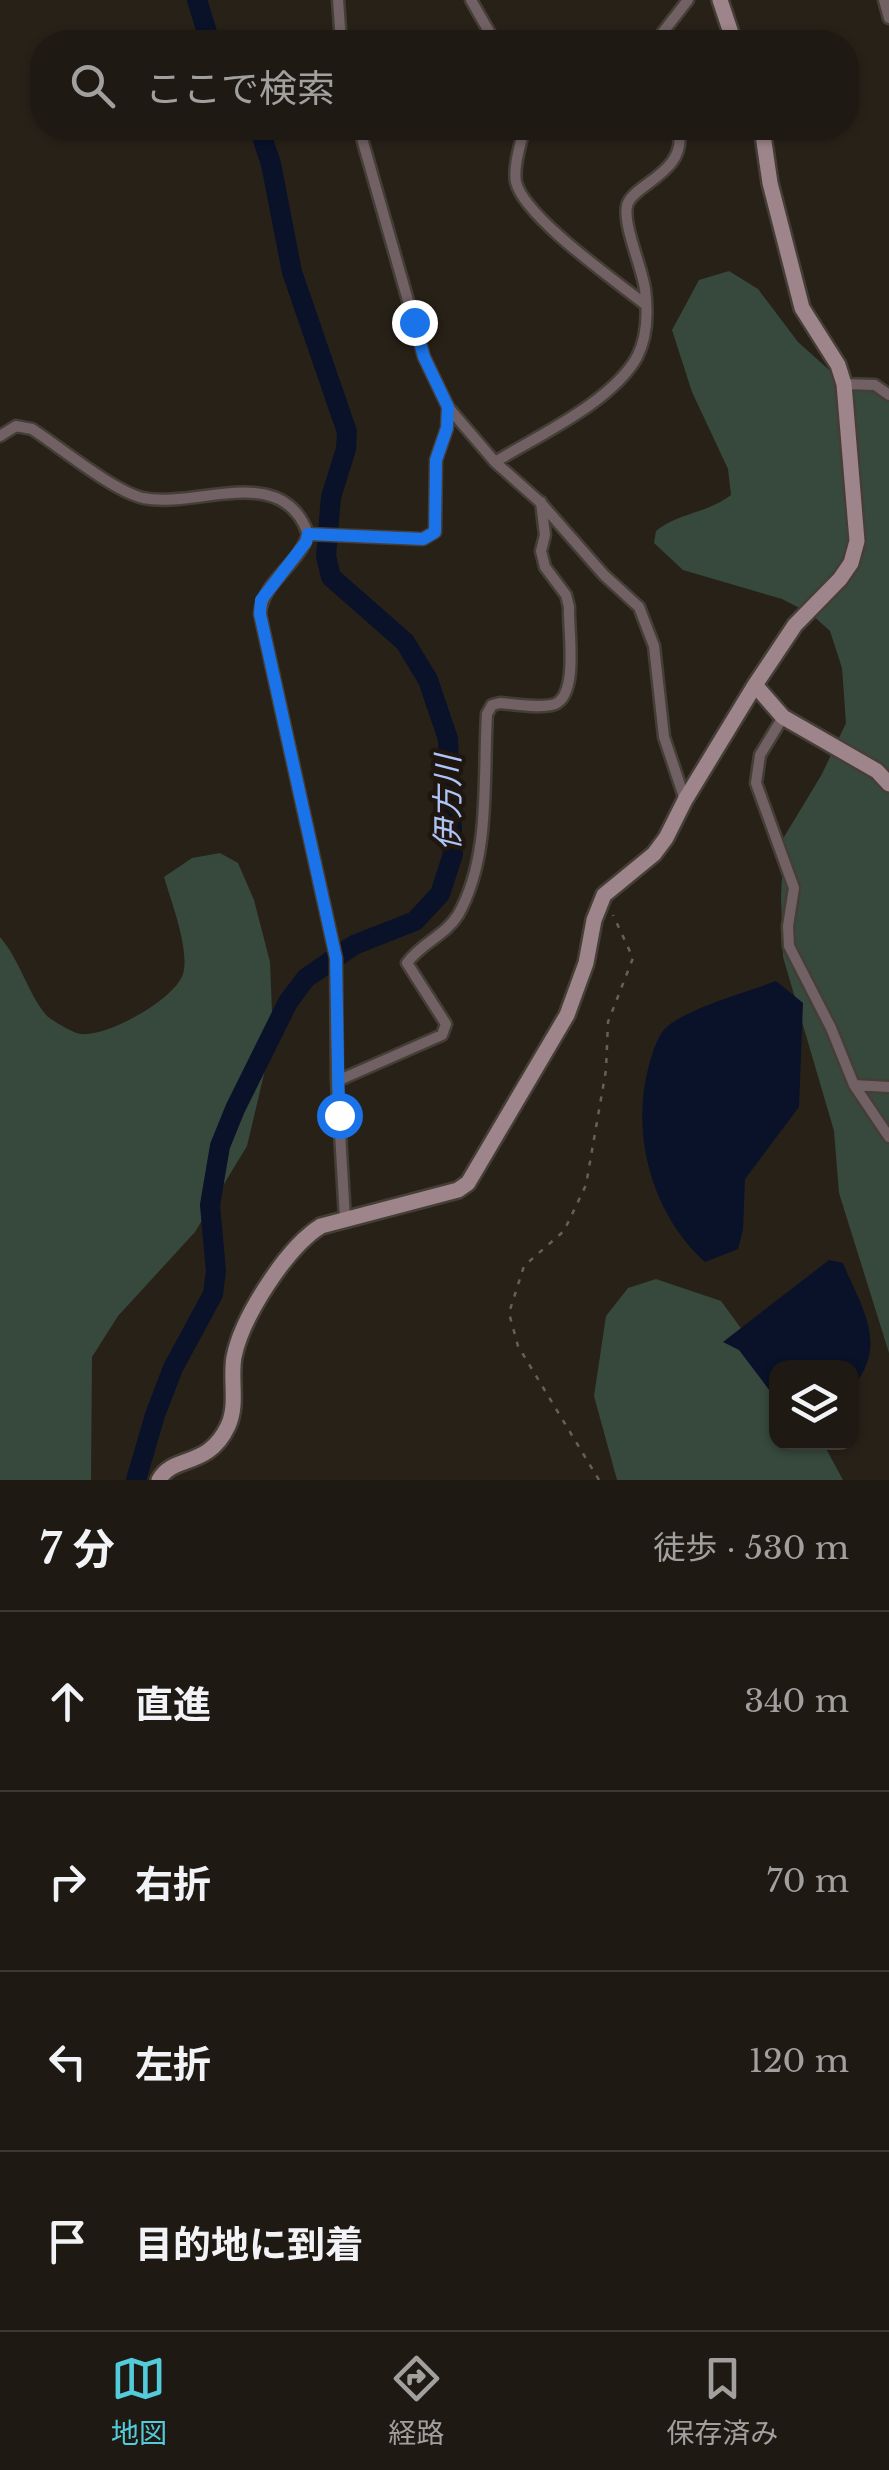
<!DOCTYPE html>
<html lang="ja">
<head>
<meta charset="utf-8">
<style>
  :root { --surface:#1e1912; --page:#26221b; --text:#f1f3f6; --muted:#a1a09f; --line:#3c3832; --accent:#53cbda }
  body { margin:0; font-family:"Libre Baskerville","Noto Sans JP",serif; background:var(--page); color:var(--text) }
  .controls { position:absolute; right:30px; bottom:30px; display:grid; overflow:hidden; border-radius:20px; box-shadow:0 2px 8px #0004 }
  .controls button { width:90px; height:90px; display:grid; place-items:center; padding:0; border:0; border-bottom:2px solid var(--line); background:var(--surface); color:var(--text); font:50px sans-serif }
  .stop { position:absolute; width:30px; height:30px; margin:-22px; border:8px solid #1a73e8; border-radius:50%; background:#fff }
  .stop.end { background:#1a73e8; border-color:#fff; box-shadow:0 2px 10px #0008 }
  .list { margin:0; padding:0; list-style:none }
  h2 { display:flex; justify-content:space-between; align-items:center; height:130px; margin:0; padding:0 40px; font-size:42px }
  h2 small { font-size:32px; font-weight:400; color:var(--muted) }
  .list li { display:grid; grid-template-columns:65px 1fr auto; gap:30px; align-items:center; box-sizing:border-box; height:180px; padding:0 40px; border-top:2px solid var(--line) }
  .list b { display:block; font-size:38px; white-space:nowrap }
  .list em { font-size:32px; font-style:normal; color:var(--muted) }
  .icon { flex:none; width:55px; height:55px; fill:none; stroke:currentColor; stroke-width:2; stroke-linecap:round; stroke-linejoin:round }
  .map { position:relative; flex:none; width:889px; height:1480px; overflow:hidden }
  .search { position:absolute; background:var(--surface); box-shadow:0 2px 8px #0004; left:30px; right:30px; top:30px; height:110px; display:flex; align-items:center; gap:25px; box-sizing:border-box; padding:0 35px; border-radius:40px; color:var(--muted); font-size:38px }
  .sheet { height:850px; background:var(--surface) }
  nav { display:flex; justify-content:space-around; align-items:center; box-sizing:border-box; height:140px; border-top:2px solid var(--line); background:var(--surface); font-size:28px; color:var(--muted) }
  nav a { display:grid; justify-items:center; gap:5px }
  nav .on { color:var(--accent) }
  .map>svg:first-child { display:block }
</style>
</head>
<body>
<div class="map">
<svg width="889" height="1480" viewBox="0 0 889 1480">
  <rect width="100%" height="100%" fill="#282118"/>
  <path fill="#37483c" d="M729 271 758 289 798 342 836 376 889 388V1353L839 1193 834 1131 783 957 781 896 784 837 822 774 846 723 842 668 830 631 811 614 782 599 683 570 654 543 656 531C677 513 706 514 731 495L728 469 692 392 672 330 699 280Z
    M220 853 238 863 254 900 270 962 273 1036 247 1146 195 1232 118 1316 92 1357 91 1480H0V937C20 960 29 996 47 1016 53 1021 73 1033 81 1034 108 1037 175 999 183 974 190 950 171 901 164 877L192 858Z
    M656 1279 721 1301 776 1376V1442L823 1443 843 1480H617L594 1396 606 1316 628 1288Z"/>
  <path fill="#091228" d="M776 981 803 1003 799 1107 745 1179 743 1230 738 1249 705 1262C652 1214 630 1134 649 1065 653 1052 658 1033 669 1025 696 1005 745 993 776 981Z
    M829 1260 843 1263C862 1309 889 1345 852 1388V1368H776V1399L739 1350 723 1342Z"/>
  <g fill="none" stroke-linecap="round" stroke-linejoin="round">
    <path stroke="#091228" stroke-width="20" d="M197 0 210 42
      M136 1480 155 1415 173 1368 213 1294 216 1271 210 1205 220 1146 235 1109 288 1002 306 978 354 945 415 921 440 894 453 854 448 739 428 680 405 642 331 577 326 556 331 497 346 449 347 432 292 272 271 164 259 128"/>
    <g stroke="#453e36" stroke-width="15">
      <path id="street" d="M338 0 341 42
        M471 0 495 42
        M884 0 889 18
        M660 42V36L688 0
        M359 128 424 357 448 407 495 462 540 502 604 575 639 607 654 646 664 737 685 800
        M524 128C521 144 513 166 516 182 524 217 616 281 646 305
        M844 384 875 385 889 395
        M0 436 16 426 32 429C60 447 113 491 143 498 197 509 283 461 308 534
        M495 462C539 435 612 402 637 357 648 336 648 312 645 289 642 267 623 226 627 206 631 184 690 173 678 128
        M308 534C300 564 262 582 260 614L336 958 337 1081 345 1219
        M308 534 423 539 435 532 436 460 447 428 448 407
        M783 717 760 755 756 783 794 888 788 926 789 946 831 1028 854 1085 889 1137
        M337 1081 442 1035 446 1024 407 963C421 943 445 936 458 915 491 857 483 779 487 714L492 705 500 703C515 704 541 709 555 704 579 694 568 630 569 607L566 595 545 567 541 551 545 535 541 502
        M854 1085 889 1087"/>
    </g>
    <g stroke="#453e36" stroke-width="20">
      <path id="secondary" d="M720 0 734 42
        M755 685 783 717 877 771 889 784
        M159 1480C173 1454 208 1469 228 1426 238 1405 230 1379 234 1357 242 1317 287 1247 321 1226L458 1190 468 1183 567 1015 586 963 594 920 604 895 654 854 666 838 685 800 755 685 795 625 840 579 851 563 857 541 844 384 838 365 802 308 770 183 762 128"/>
    </g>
    <path stroke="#666058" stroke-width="2.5" stroke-dasharray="5 8" stroke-linecap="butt" d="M599 1480 518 1346 509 1313 524 1266 564 1231 586 1185 606 1070 608 1022 633 958 613 915"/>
    <use href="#street" stroke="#716165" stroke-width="10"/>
    <use href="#secondary" stroke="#9e858b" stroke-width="15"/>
  </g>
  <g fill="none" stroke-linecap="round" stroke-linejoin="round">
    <path stroke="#1a73e8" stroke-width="12" d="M339 1115 336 958 260 614 261 600 306 542 308 534 423 539 435 532 436 460 447 428 448 407 424 357 414 322"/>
  </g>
  <g text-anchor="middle" stroke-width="9" stroke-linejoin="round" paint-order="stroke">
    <g font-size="32" font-style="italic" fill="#adc5f8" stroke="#1f170f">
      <text transform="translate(448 803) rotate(-90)" y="11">伊方川</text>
    </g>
  </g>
</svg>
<div class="controls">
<button><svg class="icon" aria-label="layers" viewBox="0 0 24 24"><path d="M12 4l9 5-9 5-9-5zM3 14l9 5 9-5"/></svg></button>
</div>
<div class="stop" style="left:339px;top:1115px"></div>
<div class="stop end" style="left:414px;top:322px"></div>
<div class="search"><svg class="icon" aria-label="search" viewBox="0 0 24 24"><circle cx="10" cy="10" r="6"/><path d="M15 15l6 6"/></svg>ここで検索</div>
</div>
<section class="sheet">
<h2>7 分<small>徒歩 · 530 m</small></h2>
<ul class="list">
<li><svg class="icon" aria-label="ahead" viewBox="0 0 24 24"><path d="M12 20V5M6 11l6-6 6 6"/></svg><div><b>直進</b></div><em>340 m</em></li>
<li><svg class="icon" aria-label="right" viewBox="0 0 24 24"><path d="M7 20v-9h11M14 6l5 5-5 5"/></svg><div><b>右折</b></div><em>70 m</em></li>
<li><svg class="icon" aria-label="left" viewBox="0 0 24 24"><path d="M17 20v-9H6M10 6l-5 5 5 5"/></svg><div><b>左折</b></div><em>120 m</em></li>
<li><svg class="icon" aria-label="arrive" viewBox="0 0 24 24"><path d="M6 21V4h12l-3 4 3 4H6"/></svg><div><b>目的地に到着</b></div></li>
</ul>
</section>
<nav>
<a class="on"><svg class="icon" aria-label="map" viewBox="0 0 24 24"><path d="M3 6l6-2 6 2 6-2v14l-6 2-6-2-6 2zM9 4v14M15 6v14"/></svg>地図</a>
<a><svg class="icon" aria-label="directions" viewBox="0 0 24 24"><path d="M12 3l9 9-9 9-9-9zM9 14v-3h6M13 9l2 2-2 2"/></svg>経路</a>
<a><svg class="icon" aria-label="saved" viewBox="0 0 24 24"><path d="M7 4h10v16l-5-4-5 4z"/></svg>保存済み</a>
</nav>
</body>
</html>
